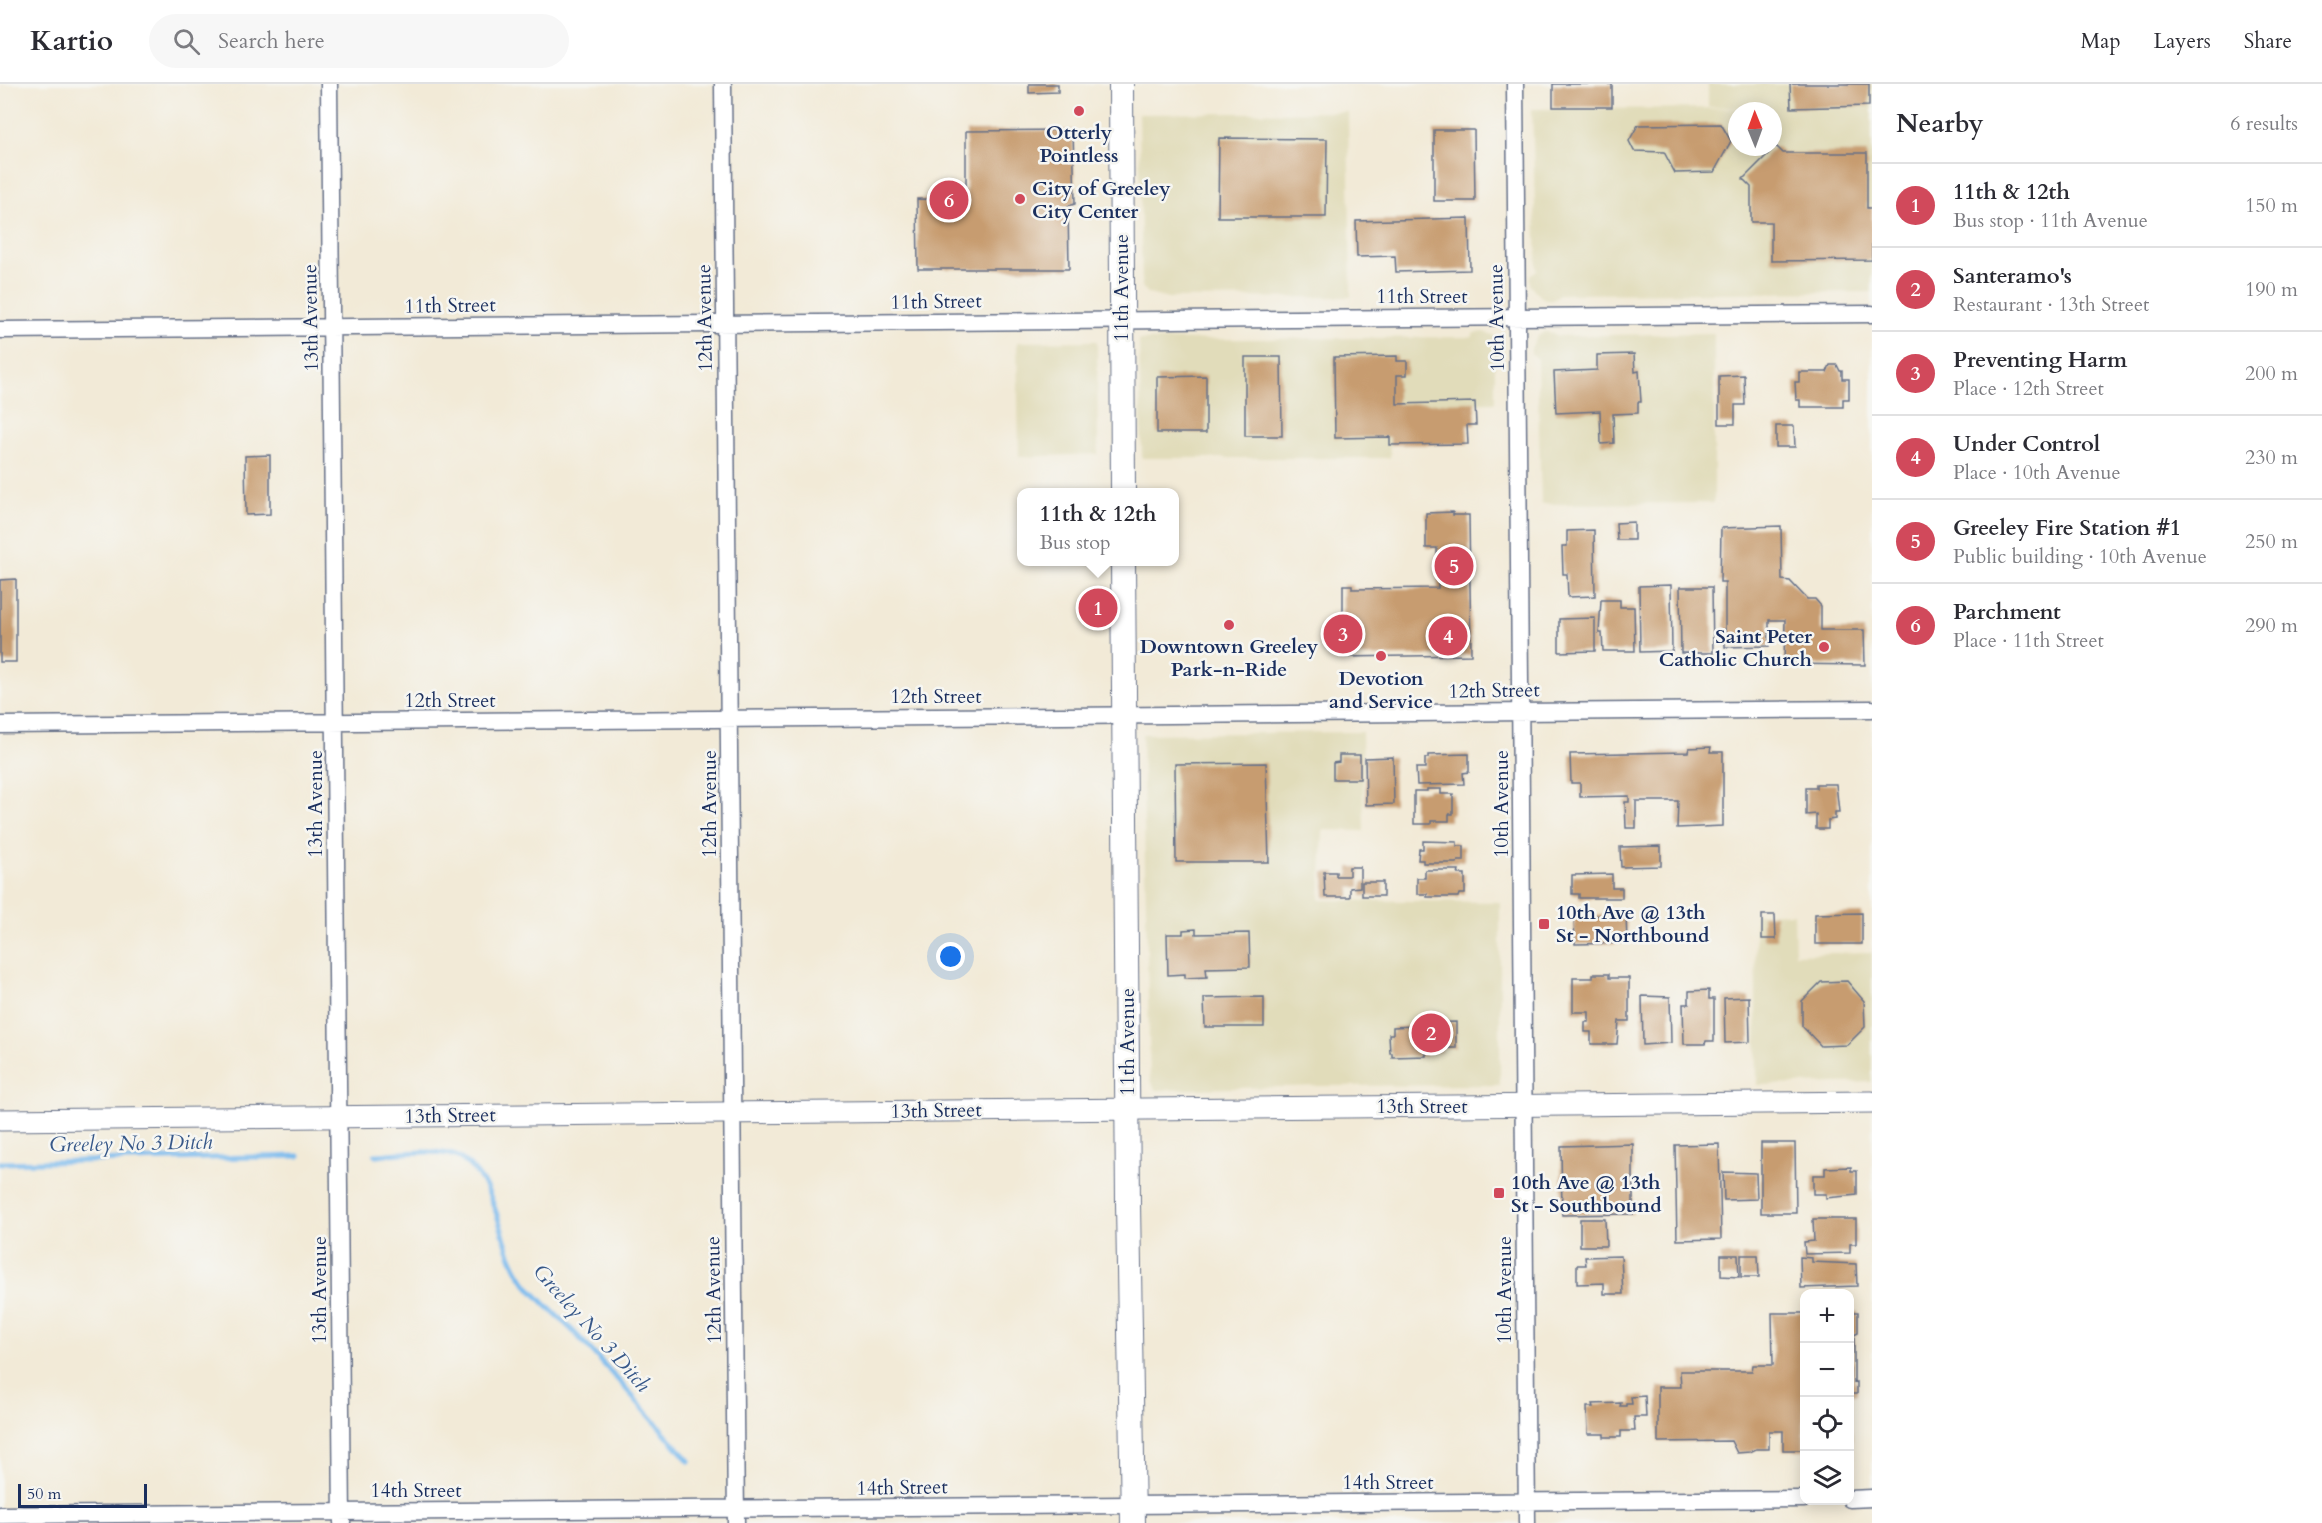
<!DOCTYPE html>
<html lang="en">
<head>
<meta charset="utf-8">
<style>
  :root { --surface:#fff; --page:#f7f7f7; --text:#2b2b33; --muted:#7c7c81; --line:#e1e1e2; --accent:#d1495b }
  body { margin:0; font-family:Cardo,serif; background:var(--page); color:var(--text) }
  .controls { position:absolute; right:18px; bottom:18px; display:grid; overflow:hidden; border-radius:12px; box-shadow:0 3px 15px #0003 }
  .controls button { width:54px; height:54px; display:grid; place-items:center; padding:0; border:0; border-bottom:2px solid var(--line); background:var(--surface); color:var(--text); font:30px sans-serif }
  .compass { position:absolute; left:1728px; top:18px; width:54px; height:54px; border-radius:50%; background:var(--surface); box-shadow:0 3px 15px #0003; rotate:359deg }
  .scale { position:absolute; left:18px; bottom:15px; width:129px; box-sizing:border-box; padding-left:6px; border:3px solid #1b2f5e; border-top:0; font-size:16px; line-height:21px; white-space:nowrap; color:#1b2f5e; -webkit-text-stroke:4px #f6f6f2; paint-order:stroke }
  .you { position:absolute; left:951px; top:873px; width:21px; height:21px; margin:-15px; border:4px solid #fff; border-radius:50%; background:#1a73e8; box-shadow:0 0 0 9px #1a73e833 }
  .badge { display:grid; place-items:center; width:39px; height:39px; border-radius:50%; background:var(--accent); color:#fff; font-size:20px; font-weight:700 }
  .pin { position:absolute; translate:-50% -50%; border:3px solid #fff; box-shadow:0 2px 6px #0006 }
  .popup { position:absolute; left:1017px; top:404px; width:162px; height:78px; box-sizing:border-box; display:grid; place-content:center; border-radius:12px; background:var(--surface); filter:drop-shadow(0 2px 4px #0005); font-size:20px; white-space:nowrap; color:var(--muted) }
  .popup b { font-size:22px; color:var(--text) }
  .popup::after { content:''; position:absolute; left:50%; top:100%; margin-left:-12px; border:12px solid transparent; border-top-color:var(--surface) }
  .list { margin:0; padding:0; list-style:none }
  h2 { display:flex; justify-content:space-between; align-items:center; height:78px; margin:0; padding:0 24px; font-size:26px }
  h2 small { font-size:20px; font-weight:400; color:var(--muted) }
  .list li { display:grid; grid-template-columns:39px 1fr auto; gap:18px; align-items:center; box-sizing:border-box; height:84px; padding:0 24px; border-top:2px solid var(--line) }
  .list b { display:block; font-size:22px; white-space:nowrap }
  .list p { margin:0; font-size:20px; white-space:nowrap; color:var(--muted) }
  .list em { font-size:20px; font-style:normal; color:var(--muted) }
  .icon { flex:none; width:33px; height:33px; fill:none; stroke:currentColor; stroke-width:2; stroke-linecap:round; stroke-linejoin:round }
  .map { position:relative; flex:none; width:1872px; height:1439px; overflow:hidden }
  header { display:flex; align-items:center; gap:36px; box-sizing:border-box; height:84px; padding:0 30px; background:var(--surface); border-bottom:2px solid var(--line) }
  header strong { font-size:28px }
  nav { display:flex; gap:33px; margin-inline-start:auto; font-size:21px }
  .search { width:420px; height:54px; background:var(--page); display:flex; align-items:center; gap:15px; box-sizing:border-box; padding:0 21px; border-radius:33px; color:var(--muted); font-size:22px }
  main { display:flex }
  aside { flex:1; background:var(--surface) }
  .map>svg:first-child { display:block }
</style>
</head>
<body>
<header>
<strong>Kartio</strong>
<div class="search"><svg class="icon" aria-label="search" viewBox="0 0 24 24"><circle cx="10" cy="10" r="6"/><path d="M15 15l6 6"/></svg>Search here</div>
<nav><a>Map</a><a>Layers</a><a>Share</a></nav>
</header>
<main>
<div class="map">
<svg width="1872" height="1439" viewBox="0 0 1872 1439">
  <rect width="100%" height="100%" fill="#f6f6f2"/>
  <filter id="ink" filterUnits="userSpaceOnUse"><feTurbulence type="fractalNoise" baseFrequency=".0167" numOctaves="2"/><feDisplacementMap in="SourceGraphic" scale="12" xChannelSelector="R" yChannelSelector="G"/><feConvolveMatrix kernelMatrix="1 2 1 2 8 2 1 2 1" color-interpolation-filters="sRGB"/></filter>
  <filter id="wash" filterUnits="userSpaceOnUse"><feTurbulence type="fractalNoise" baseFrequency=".008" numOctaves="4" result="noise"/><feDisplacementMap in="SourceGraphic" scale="24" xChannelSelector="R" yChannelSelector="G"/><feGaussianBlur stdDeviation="1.35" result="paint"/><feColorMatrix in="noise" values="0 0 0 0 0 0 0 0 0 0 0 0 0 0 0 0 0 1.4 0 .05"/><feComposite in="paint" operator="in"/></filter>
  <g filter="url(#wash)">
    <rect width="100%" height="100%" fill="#f2ead7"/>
    <path fill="#e1dcba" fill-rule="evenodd" d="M1708 0H1872V208L1559 210 1554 215H1545L1540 212 1530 201V192L1537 187 1532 25 1776 24 1708 23ZM1737 27H1773V63H1737Z
      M1348 28 1351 213 1164 214 1149 210 1142 203 1139 30Z
      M1484 248 1493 251 1498 258 1499 264V276L1495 280V318L1397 320V331L1389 332 1390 374H1142L1139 256 1472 253 1474 249Z
      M1544 248 1553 249 1558 252 1714 249V419L1541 420 1537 274 1531 270V264L1538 252Z
      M1097 257 1098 370 1019 373 1017 258Z
      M1362 648 1364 747 1323 746 1320 816 1500 818V1001L1321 1002 1156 1006 1150 997 1142 650Z
      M1794 829 1795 870 1872 868V998L1757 1001 1755 830Z"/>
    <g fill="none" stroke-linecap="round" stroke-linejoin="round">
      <path stroke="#78b9ed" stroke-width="5" d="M375 1071C396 1070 444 1063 461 1075 500 1100 497 1157 522 1194 535 1213 557 1231 573 1247 613 1289 651 1333 689 1377
        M0 1079 299 1072"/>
    </g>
    <g id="blocks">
      <path fill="#c79c6f" d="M1029 0H1058V8L1029 9Z
        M1553 0H1612V23H1553Z
        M1790 0H1869V22L1791 24Z
        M1721 40 1731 57 1714 88 1675 89 1664 68 1634 67 1629 57 1638 41Z
        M1073 46 1075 120 1068 122 1069 185H918L917 115 966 116V47Z
        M1434 46H1474L1475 117H1434Z
        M1219 54 1327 55 1326 133H1218Z
        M1776 62 1783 69H1867V124H1872V176L1771 177V138H1751V103L1743 95Z
        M1469 134 1470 186 1396 188 1395 172 1357 173 1356 137Z
        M1634 270 1635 288 1639 287 1641 318H1638V329L1613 330 1614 359 1601 360 1600 327 1556 329 1554 288 1597 286V271Z
        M1397 272V277H1407V291H1397V320L1475 318 1476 341H1467L1468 360 1390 361V353L1335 354 1334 273Z
        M1245 273H1281L1282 352H1245Z
        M1830 281H1837L1840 287H1842V295H1849V315H1843V323H1800V316H1796L1795 298H1799V288H1827Z
        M1744 291 1745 321H1735V340H1719V292Z
        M1206 292V349H1157V293Z
        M1776 342H1794L1795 363H1776Z
        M270 371V430L246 431 245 372Z
        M1453 428V431H1469L1471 571 1343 573V501H1352V505L1438 504 1437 464H1426V429Z
        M1634 438V456H1617L1616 439Z
        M1781 442 1782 496 1790 497 1807 515H1815L1821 522V546H1864L1865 581 1784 580 1785 536H1769V562L1725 563V498H1720L1721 444Z
        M1594 446 1595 512 1568 513 1567 490H1563L1562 462H1567V447Z
        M16 495V578H0V496Z
        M1671 501 1672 567 1640 568 1639 502Z
        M1680 503H1712L1713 569H1681Z
        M1601 516H1620V523H1634L1635 567H1603L1602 549H1599Z
        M1595 534V567L1559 568V535Z
        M1711 663 1710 668H1723V742L1677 744 1678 717H1636V744H1626L1625 718H1629V712L1580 713V699H1571L1570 670 1688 668 1689 664Z
        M1469 670V688L1463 689 1464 700 1417 701 1416 684H1425V674H1428V671Z
        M1339 671H1360V695H1333V679L1339 678Z
        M1393 673 1394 720 1366 721 1365 674Z
        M1266 679 1269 778H1176L1175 680Z
        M1816 700H1836L1839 728H1835V735L1828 736V745H1816V730L1806 731V704H1816Z
        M1427 705H1441V710H1453V730H1449V737H1431V740H1414V707H1427Z
        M1423 757 1457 758V762H1464V777H1458L1457 779H1423V776H1418L1419 765H1423Z
        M1661 762V782L1621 783 1620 763Z
        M1349 783H1360V803L1350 804V813H1325L1324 788H1336V792H1349Z
        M1425 786H1459L1458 790H1465V810H1459L1458 813H1427V810H1417V794H1425Z
        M1612 790V804H1622V814H1579V810H1572V791Z
        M1362 798H1383V812H1362Z
        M1862 829V860H1815V830Z
        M1626 831 1627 859 1575 860 1574 832Z
        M1762 831H1775L1776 855H1762Z
        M1196 845V850L1249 849 1250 883 1206 884 1207 893 1185 894V890L1168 891 1167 850H1183V846Z
        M1593 890H1609V894H1629V937H1619L1617 960H1591V948H1585V938H1589V928H1573V894H1593Z
        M1847 897 1864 917 1865 943 1847 961 1821 962 1802 942V917L1821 898Z
        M1709 906V915H1714V957H1706L1705 960H1684L1683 920H1689V907Z
        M1642 912 1670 913 1671 959 1643 961Z
        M1264 913V943H1205L1204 914Z
        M1749 913 1750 958 1725 959 1724 914Z
        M1414 936H1426L1427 939 1456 938V964H1441V968H1426V972L1392 973V969H1390L1389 950H1393V943L1414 942Z
        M1761 1059H1795L1796 1129H1761Z
        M1633 1060V1130L1562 1131 1561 1062Z
        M1719 1060 1721 1155 1677 1156 1675 1061Z
        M1851 1083V1087H1857V1111L1826 1114V1110H1813V1091H1825V1084Z
        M1723 1088 1756 1089 1757 1115 1724 1116Z
        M1580 1135H1605L1606 1162H1580Z
        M1813 1135H1856V1160H1850V1169L1805 1170 1804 1158 1814 1157Z
        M1721 1171H1738L1739 1193 1721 1192Z
        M1741 1171H1758L1759 1193H1741Z
        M1621 1172 1623 1210H1604V1199L1577 1200V1181H1586L1585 1173Z
        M1800 1173 1812 1174V1178L1856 1180 1857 1202 1801 1204Z
        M1850 1228H1858V1249L1854 1251V1299L1857 1298V1310H1850Z
        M1772 1229H1804V1366H1783V1347H1769V1365H1756L1750 1368 1737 1369 1731 1357 1658 1358V1303H1681L1680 1287H1752L1753 1281H1773Z
        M1645 1312 1646 1333H1634L1635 1347H1621V1353H1604V1350H1588L1587 1323H1593L1592 1320 1621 1319 1620 1322H1626V1320H1632L1631 1313Z
        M1850 1316H1852V1356H1850Z"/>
    </g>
  </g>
  <g filter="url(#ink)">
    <use href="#blocks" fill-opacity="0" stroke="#667088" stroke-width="1.5"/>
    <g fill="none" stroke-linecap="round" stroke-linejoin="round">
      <g stroke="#667088" stroke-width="19">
        <path id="minor" d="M329 0 342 1439
          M723 0 736 1439
          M1515 0 1527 1439
          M0 246 1872 230
          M0 641 1872 625
          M1850 1415 1872 1414
          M0 1431 1804 1415"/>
      </g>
      <g stroke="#667088" stroke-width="23">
        <path id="tertiary" d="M0 1036 1872 1018"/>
      </g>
      <g stroke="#667088" stroke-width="26">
        <path id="secondary" d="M1121 0 1123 408
          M1123 478 1128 1119 1133 1439"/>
      </g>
      <use href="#minor" stroke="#fff" stroke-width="16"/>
      <use href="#tertiary" stroke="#fff" stroke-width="21"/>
      <use href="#secondary" stroke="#fff" stroke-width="24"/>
    </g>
  </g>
  <g fill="#d1495b" stroke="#f6f6f2" stroke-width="2">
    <circle cx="1079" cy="27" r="6"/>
    <circle cx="1020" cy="115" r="6"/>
    <circle cx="1229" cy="541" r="6"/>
    <circle cx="1824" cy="563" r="6"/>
    <circle cx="1381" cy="572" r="6"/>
    <rect x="1538" y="834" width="12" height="12" rx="3"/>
    <rect x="1493" y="1103" width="12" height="12" rx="3"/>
  </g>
  <g text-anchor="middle" stroke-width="5" stroke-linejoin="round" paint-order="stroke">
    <g font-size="20" font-weight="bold" fill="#1b2f5e" stroke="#f6f6f2">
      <text x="1079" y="55">Otterly<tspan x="1079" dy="23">Pointless</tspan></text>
      <text x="1032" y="111" text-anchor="start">City of Greeley<tspan x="1032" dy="23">City Center</tspan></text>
      <text x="1812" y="559" text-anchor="end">Saint Peter<tspan x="1812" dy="23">Catholic Church</tspan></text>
      <text x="1229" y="569">Downtown Greeley<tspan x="1229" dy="23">Park-n-Ride</tspan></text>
      <text x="1381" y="601">Devotion<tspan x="1381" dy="23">and Service</tspan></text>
      <text x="1556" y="835" text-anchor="start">10th Ave @ 13th<tspan x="1556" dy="23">St - Northbound</tspan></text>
      <text x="1511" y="1105" text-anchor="start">10th Ave @ 13th<tspan x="1511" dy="23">St - Southbound</tspan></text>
    </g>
    <g font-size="20" fill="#1b2f5e" stroke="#f6f6f2">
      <text transform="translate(1121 204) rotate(-90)" y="7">11th Avenue</text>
      <text x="1422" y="219">11th Street</text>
      <text transform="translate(936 217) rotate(-1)" y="7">11th Street</text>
      <text transform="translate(450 221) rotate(-1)" y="7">11th Street</text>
      <text transform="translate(310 234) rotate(-91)" y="7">13th Avenue</text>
      <text transform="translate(704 234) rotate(-91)" y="7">12th Avenue</text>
      <text transform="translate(1496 234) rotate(-91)" y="7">10th Avenue</text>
      <text transform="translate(1494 606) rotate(-1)" y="7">12th Street</text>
      <text x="936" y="619">12th Street</text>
      <text x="450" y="623">12th Street</text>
      <text transform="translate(315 720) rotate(-90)" y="7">13th Avenue</text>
      <text transform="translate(709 720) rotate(-90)" y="7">12th Avenue</text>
      <text transform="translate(1501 720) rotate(-90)" y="7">10th Avenue</text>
      <text transform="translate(1127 958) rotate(-90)" y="7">11th Avenue</text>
      <text x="1422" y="1029">13th Street</text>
      <text transform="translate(936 1026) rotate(-1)" y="7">13th Street</text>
      <text transform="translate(450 1031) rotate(-1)" y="7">13th Street</text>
      <text transform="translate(319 1206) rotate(-90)" y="7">13th Avenue</text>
      <text transform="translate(713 1206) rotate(-91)" y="7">12th Avenue</text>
      <text transform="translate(1504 1206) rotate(-90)" y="7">10th Avenue</text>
      <text x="1388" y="1405">14th Street</text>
      <text transform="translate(902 1403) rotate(-1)" y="7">14th Street</text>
      <text x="416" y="1413">14th Street</text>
    </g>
    <g font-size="21" font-style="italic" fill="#375889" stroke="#f6f6f2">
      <text transform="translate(131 1059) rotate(-1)" y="7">Greeley No 3 Ditch</text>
      <text transform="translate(592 1244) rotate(48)" y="7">Greeley No 3 Ditch</text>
    </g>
  </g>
</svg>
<div class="controls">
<button>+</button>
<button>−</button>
<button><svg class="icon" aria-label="locate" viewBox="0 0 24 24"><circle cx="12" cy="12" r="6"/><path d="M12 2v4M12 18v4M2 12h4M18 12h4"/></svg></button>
<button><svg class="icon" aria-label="layers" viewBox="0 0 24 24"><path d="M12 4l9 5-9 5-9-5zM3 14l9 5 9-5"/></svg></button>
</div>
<svg class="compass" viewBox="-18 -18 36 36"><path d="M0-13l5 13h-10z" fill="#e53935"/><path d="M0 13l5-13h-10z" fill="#7c7c81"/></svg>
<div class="scale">50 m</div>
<div class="you"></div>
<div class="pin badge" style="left:1098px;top:524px">1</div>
<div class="popup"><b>11th &amp; 12th</b>Bus stop</div>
<div class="pin badge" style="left:1431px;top:949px">2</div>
<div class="pin badge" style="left:1343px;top:550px">3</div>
<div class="pin badge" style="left:1448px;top:552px">4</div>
<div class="pin badge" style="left:1454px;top:482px">5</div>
<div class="pin badge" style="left:949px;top:116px">6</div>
</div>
<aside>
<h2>Nearby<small>6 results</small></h2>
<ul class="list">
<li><span class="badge">1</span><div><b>11th &amp; 12th</b><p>Bus stop · 11th Avenue</p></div><em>150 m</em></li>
<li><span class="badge">2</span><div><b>Santeramo's</b><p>Restaurant · 13th Street</p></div><em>190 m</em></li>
<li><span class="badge">3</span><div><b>Preventing Harm</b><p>Place · 12th Street</p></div><em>200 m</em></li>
<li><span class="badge">4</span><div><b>Under Control</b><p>Place · 10th Avenue</p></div><em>230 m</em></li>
<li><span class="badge">5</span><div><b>Greeley Fire Station #1</b><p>Public building · 10th Avenue</p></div><em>250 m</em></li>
<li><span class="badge">6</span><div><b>Parchment</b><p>Place · 11th Street</p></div><em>290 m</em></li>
</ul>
</aside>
</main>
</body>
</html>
